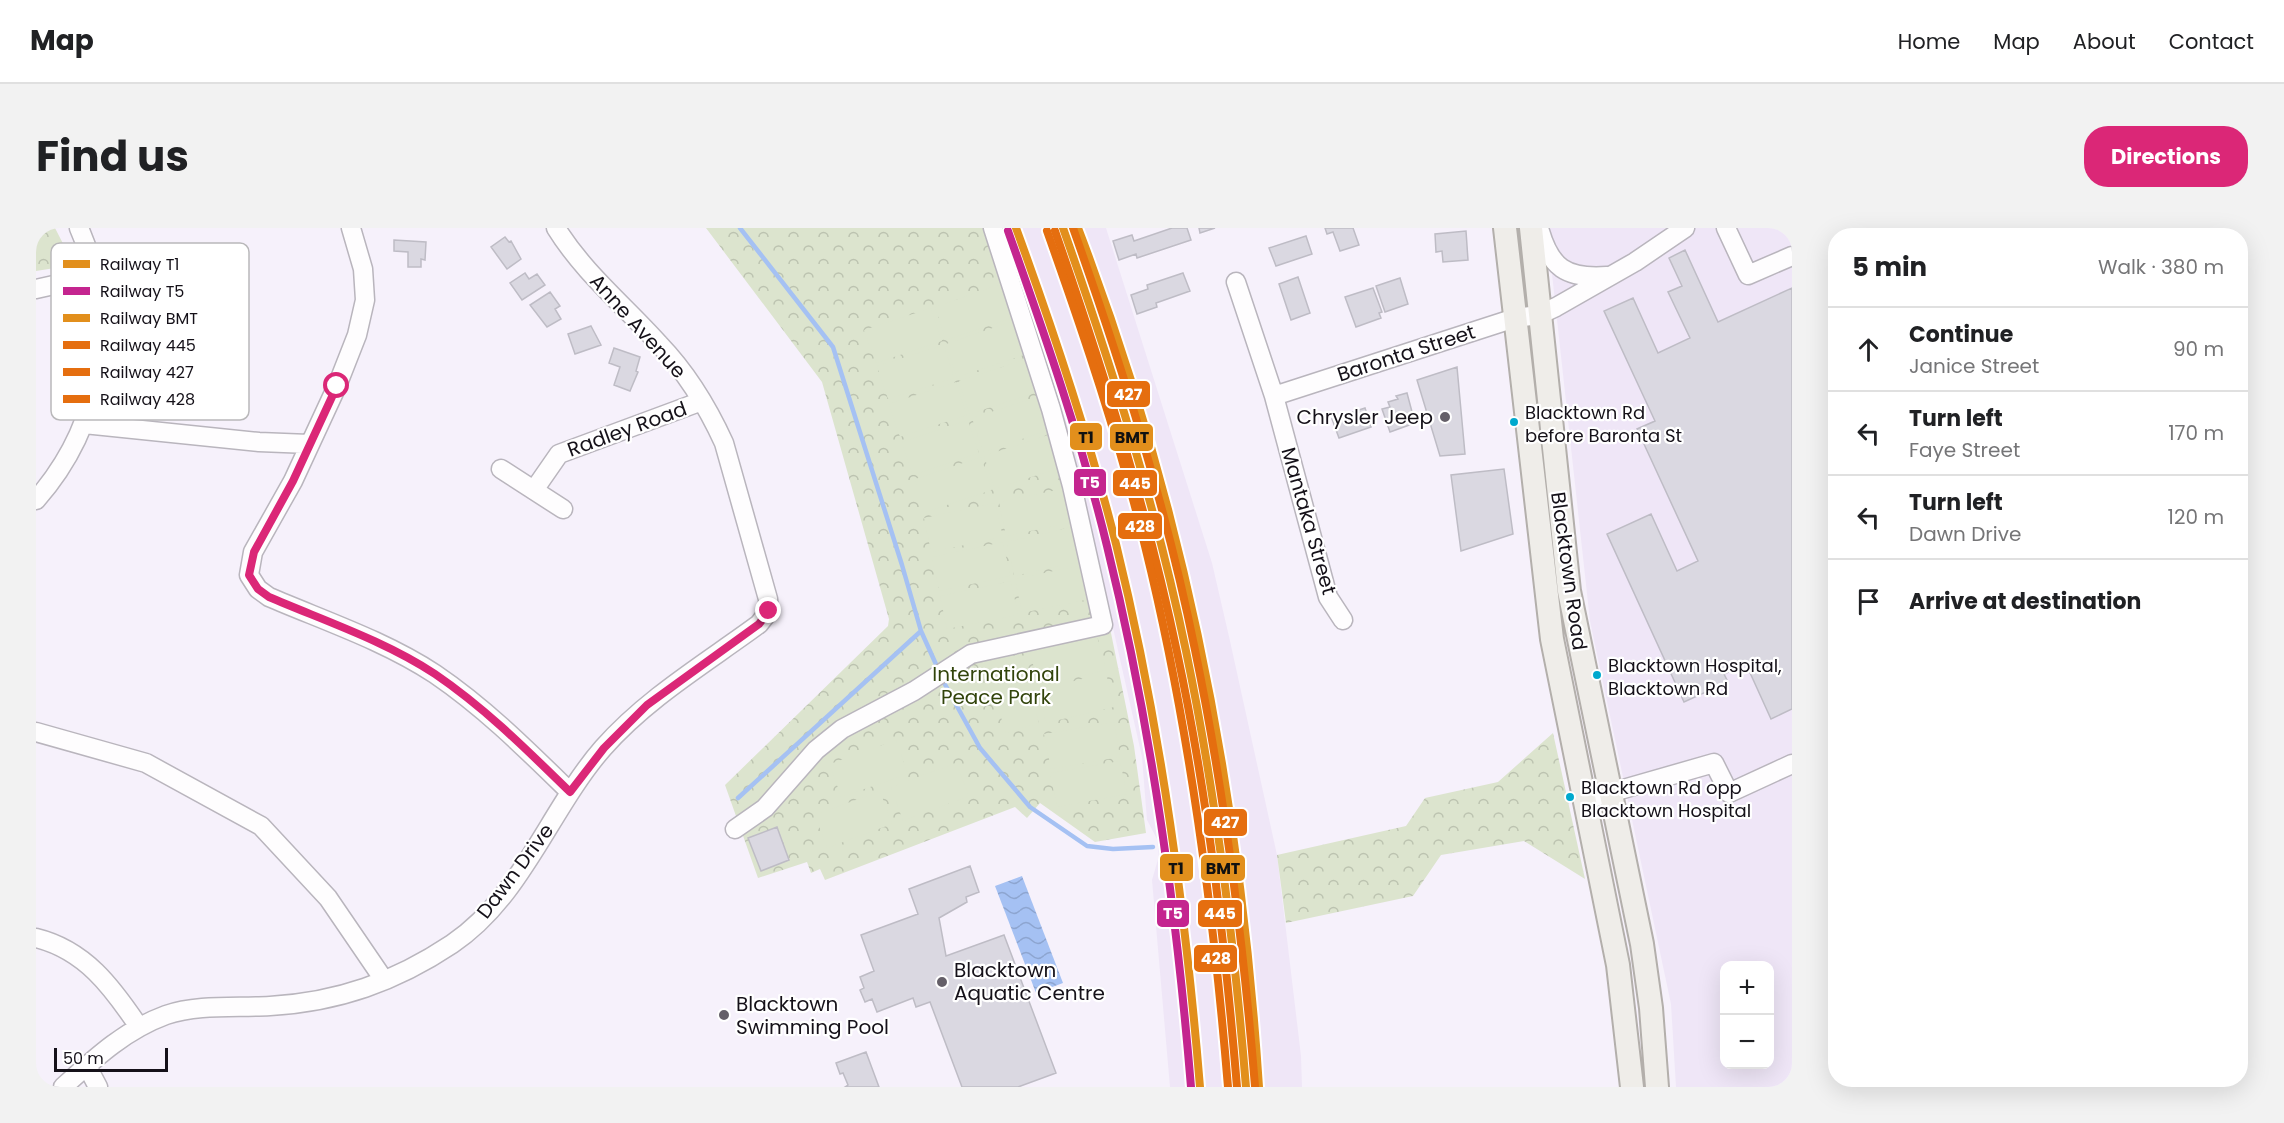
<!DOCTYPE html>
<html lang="en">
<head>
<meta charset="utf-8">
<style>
  :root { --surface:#fff; --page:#f2f2f2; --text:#202124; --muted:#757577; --line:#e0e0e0; --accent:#db2777 }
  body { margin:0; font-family:Poppins,sans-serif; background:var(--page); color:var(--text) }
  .controls { position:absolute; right:18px; bottom:18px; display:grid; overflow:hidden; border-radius:12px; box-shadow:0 6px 24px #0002 }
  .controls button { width:54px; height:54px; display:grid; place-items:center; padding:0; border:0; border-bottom:2px solid var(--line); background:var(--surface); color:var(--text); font:30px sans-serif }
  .scale { position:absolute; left:18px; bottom:15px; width:114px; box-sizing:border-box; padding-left:6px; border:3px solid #151119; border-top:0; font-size:16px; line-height:21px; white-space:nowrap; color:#151119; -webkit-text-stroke:4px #fff; paint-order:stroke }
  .stop { position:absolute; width:18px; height:18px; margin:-14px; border:4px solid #db2777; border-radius:50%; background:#fff }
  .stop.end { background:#db2777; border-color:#fff; box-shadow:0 2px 6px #0008 }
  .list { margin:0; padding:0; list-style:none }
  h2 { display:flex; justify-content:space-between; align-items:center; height:78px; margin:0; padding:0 24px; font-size:26px }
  h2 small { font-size:20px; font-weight:400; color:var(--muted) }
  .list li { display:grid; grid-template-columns:39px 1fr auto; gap:18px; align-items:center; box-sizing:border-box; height:84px; padding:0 24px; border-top:2px solid var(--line) }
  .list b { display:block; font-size:22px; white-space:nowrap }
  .list p { margin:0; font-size:20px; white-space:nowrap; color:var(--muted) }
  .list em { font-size:20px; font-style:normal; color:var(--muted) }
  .icon { flex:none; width:33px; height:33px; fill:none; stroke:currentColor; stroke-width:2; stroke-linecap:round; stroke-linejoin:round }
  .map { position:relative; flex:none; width:1756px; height:859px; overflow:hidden; border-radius:24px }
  header { display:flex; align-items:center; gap:36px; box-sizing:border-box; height:84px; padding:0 30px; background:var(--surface); border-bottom:2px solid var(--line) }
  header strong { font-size:28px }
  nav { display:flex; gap:33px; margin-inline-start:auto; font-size:21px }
  .intro { display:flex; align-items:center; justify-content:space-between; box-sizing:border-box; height:144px; padding:0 36px }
  h1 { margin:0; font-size:42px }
  .button { padding:15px 27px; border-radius:24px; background:var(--accent); color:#fff; font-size:21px; font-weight:700 }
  main { display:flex; gap:36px; padding:0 36px }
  aside { flex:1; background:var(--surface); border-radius:24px; box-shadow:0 6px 24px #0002 }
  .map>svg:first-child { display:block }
</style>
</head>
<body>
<header>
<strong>Map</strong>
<nav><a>Home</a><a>Map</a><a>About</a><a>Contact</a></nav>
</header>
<div class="intro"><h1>Find us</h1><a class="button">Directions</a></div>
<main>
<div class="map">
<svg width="1756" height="859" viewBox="0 0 1756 859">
  <defs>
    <pattern id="forest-crowns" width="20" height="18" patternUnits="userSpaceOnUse" patternTransform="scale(1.5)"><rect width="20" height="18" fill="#dce4ce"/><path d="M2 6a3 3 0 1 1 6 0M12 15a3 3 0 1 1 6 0" fill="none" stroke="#bcc3b0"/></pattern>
    <pattern id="water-waves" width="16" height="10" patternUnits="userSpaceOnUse" patternTransform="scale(1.5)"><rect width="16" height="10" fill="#a5c1f3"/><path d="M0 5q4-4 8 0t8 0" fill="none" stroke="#8da5d0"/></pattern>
  </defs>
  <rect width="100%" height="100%" fill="#f6f1fb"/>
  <path fill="#efe6f7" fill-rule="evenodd" d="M964 0H1070L1176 335 1194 413 1241 627 1265 828 1266 859H1134L1116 652 1123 628 1121 611 1111 592 1106 529 1046 262Z
    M1511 0H1756V859H1640L1635 776 1554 393ZM1688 738H1734V836H1688Z"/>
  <path fill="url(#forest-crowns)" d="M0 0H19L38 37 0 43Z
    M670 0H962L1052 292 1098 518 1110 605 1059 614 1004 575 991 590 979 579 789 652 784 641 775 645 771 634 722 650 689 557 852 398 853 391 786 154Z
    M1517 505 1549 651 1488 613 1405 627 1377 668 1250 695 1241 627 1370 598 1389 570 1462 554Z"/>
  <path fill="#dce4ce" d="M965 56 976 90 910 112 899 79Z
    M895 80 906 113 840 135 828 102Z
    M977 93 988 127 921 149 910 116Z
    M908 117 918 150 852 171 841 138Z
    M990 131 1001 164 934 186 923 153Z
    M920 154 931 187 864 209 853 176Z
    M1002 169 1013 202 947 224 936 190Z
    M932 192 943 225 877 247 866 214Z
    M1015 206 1026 239 959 261 948 228Z
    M945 229 956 262 890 284 879 251Z
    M1031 260 1038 294 970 308 963 274Z
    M959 275 967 309 895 324 888 290Z
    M1039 298 1046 333 978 348 971 314Z
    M967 314 974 348 903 363 896 329Z
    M1047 337 1054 371 986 385 979 351Z
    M975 353 982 387 911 401 904 368Z
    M1061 408 1070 442 1002 458 994 423Z
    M983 428 1003 495 970 505 949 439Z
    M1070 445 1078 479 1010 495 1002 462Z
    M1078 494 1084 529 1015 541 1008 506Z
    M860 512 872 546 805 569 794 536Z
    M1084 533 1091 566 1021 579 1014 545Z
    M920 535 933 568 867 593 855 559Z
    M844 563 856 596 791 620 779 587Z"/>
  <path fill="url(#water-waves)" d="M986 648 1027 755 1000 765 959 658Z"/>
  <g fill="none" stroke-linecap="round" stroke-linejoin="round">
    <path stroke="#a5c1f3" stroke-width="4.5" d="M704 0 797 119 866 337 885 403 903 443
      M906 451 944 520 994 579 1051 618 1077 621 1117 619
      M702 570 885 403"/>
  </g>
  <path fill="#dad8e1" stroke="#bebcc5" stroke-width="1.5" d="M1136 0H1151L1155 12 1101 30 1100 26 1083 32 1077 13 1096 7 1098 13Z
    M1163 0H1179L1164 5Z
    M1289 0H1317L1323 17 1304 23 1297 4 1291 6Z
    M1430 3 1432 32 1407 34 1406 23 1400 24 1399 6Z
    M1270 8 1276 26 1240 38 1233 20Z
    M469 9 473 14 475 13 485 31 471 41 455 19Z
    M358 12 390 14 389 32 385 31V39H372V24L358 23Z
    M1649 22 1682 94 1756 60V481L1735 491 1710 436 1688 446 1692 454 1648 474 1571 306 1615 286 1641 343 1662 333 1601 201 1619 193 1568 83 1597 70 1622 125 1654 110 1632 64 1646 58 1633 30Z
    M489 45 493 51 501 46 509 57 486 72 474 55Z
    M1147 45 1154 63 1120 75 1121 79 1101 86 1095 67 1112 61 1111 57Z
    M1262 49 1274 85 1255 92 1243 56Z
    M1364 50 1372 76 1349 84 1340 58Z
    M1337 60 1346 84 1343 85 1345 90 1320 99 1309 69Z
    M514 64 524 78 519 81 525 91 511 99 494 77Z
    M555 98 565 117 539 126 532 106Z
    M578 120 604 129 600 143 602 144 594 163 578 157 584 139 573 135Z
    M1421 139 1429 226 1404 228 1381 152Z
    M1371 165 1379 195 1354 204 1346 181 1354 179 1352 174 1362 171 1360 168Z
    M1329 180 1335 199 1303 210 1296 191Z
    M1468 241 1477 306 1425 323 1415 247Z
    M741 599 753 632 725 643 712 610Z
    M934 638 943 664 930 669 931 674 903 690 910 728 968 707 1020 845 982 859H926L894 774 880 779 877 770 841 784 836 771 829 774 824 762 828 760 824 749 838 743 825 707 882 686 873 661Z
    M830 824 843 859H809L812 857 807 845 804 846 800 835Z"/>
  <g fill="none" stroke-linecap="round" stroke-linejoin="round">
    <g stroke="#b9b5bd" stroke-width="21">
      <path id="minor" d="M315 0 327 41 329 72 321 107 301 158 257 253 217 324 213 347 222 361 233 369C289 393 349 413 399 446 449 480 491 522 534 564
        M1503 0C1514 40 1530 51 1571 48
        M1690 0 1712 47 1756 28
        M1200 54 1238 168 1292 369 1307 392
        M0 61 58 48
        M1238 168 1479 90 1503 87 1520 79 1599 34 1649 0
        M48 196 223 214 273 216
        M465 241 527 281
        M498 262 523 226 666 173
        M0 272C66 197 84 93 43 0
        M0 504 110 535 225 598 292 670 348 752
        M1549 572 1678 535 1693 565 1756 536
        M699 601 729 580 780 522 806 501 878 463 935 426 1067 397 1036 258 1015 181 957 0
        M0 710C49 722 76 759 103 799
        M51 838 62 859
        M27 859C59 830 89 802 130 787 162 776 200 780 234 778 302 774 359 754 416 716 486 669 513 582 567 520 611 470 670 435 723 396L733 383 732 371 688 215C672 180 650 144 623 116 588 77 548 45 520 0"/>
    </g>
    <g stroke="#b3afab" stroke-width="26">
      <path id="major" d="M1469 0 1516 411 1582 737 1596 859
        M1495 0 1533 363 1606 716 1615 780 1621 859"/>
    </g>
    <use href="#minor" stroke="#fefdfe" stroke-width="18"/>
    <use href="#major" stroke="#efede9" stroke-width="22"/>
    <g stroke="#fff" stroke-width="12">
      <path id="rail-1" d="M980 0C1018 104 1053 209 1080 316 1124 495 1149 676 1164 859
        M1042 0C1147 274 1204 567 1223 859"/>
    </g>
    <g stroke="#fff" stroke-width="12">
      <path id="rail-2" d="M972 3C1009 107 1045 211 1071 318 1115 496 1140 677 1155 859"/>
    </g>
    <g stroke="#fff" stroke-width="12">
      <path id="rail-3" d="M1027 0C1076 139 1120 279 1150 423 1180 567 1198 712 1210 859"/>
    </g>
    <g stroke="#fff" stroke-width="12">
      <path id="rail-4" d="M1019 3C1067 141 1111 281 1141 424 1172 568 1189 713 1201 859"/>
    </g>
    <g stroke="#fff" stroke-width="12">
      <path id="rail-5" d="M1037 0C1086 138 1130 278 1159 422 1189 567 1207 712 1219 858"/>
    </g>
    <g stroke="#fff" stroke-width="12">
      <path id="rail-6" d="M1011 3C1048 107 1083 211 1109 318 1153 496 1177 677 1192 859"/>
    </g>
    <use href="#rail-1" stroke="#e28f1c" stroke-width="8"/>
    <use href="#rail-2" stroke="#c4258f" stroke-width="8"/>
    <use href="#rail-3" stroke="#e28f1c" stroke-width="8"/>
    <use href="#rail-4" stroke="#e56e0f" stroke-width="8"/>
    <use href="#rail-5" stroke="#e56e0f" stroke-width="8"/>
    <use href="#rail-6" stroke="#e56e0f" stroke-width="8"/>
  </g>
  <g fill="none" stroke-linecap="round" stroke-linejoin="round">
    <path stroke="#db2777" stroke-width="8" d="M301 158 257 253 218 324 213 347 222 361 233 369C289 393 349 413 399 446 449 480 491 522 534 564L568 520 611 477 723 396 733 383"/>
  </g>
  <g fill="#645f68" stroke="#fff" stroke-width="2">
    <circle cx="1409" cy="189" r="6"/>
    <circle cx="906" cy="754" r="6"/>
    <circle cx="688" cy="787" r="6"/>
  </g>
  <g fill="#00a9ce" stroke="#fff" stroke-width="2">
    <circle cx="1478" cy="194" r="5"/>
    <circle cx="1561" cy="447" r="5"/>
    <circle cx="1534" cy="569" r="5"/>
  </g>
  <g text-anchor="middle" stroke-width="4.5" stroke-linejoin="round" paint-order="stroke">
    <g font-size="18" fill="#151119" stroke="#fff" text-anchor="start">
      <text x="1489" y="191">Blacktown Rd<tspan x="1489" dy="23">before Baronta St</tspan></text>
      <text x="1572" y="444">Blacktown Hospital,<tspan x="1572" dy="23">Blacktown Rd</tspan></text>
      <text x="1545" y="566">Blacktown Rd opp<tspan x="1545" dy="23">Blacktown Hospital</tspan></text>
    </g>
    <g font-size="20" fill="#151119" stroke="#fff">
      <text transform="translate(602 98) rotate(48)" y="7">Anne Avenue</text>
      <text transform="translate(1370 125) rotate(-18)" y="7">Baronta Street</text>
      <text transform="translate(591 201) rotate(-20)" y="7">Radley Road</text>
      <text transform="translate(1273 293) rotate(74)" y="7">Mantaka Street</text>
      <text transform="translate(1533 343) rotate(82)" y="7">Blacktown Road</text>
      <text transform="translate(479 643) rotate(-53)" y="7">Dawn Drive</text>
    </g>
    <g font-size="20" fill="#151119" stroke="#fff" text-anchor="start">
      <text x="1397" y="196" text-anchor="end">Chrysler Jeep</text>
      <text x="918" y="749">Blacktown<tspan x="918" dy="23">Aquatic Centre</tspan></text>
      <text x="700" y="783">Blacktown<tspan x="700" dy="23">Swimming Pool</tspan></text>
    </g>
    <g font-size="20" fill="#32440b" stroke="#fff">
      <text x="960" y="453">International<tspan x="960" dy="23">Peace Park</tspan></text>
    </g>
  </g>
  <rect x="15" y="15" width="198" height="177" rx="9" fill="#fff" stroke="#b9b8ba" stroke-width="1.5"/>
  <rect x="27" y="32" width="27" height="8" fill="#e28f1c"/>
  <rect x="27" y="59" width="27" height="8" fill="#c4258f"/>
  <rect x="27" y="86" width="27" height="8" fill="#e28f1c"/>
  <rect x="27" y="113" width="27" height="8" fill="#e56e0f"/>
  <rect x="27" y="140" width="27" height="8" fill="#e56e0f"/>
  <rect x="27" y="167" width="27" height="8" fill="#e56e0f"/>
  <g font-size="16" fill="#151119">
    <text x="64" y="42">Railway T1</text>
    <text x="64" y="69">Railway T5</text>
    <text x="64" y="96">Railway BMT</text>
    <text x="64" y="123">Railway 445</text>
    <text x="64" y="150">Railway 427</text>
    <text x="64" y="177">Railway 428</text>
  </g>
  <g stroke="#fff" stroke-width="2">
    <rect x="1070" y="152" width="45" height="28" rx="6" fill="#e56e0f"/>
    <rect x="1033" y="194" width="34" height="29" rx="6" fill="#e28f1c"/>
    <rect x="1073" y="195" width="45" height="29" rx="6" fill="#e28f1c"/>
    <rect x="1037" y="240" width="34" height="29" rx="6" fill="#c4258f"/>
    <rect x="1076" y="241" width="46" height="28" rx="6" fill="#e56e0f"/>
    <rect x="1081" y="284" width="46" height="28" rx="6" fill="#e56e0f"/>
    <rect x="1167" y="580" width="45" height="29" rx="6" fill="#e56e0f"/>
    <rect x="1123" y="625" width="35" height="29" rx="6" fill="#e28f1c"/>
    <rect x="1164" y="626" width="46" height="28" rx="6" fill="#e28f1c"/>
    <rect x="1120" y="671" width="34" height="29" rx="6" fill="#c4258f"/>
    <rect x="1161" y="671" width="46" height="29" rx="6" fill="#e56e0f"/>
    <rect x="1157" y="716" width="45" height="29" rx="6" fill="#e56e0f"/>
  </g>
  <g font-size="16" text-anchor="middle" font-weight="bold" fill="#fff">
    <text x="1092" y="172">427</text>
    <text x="1054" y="260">T5</text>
    <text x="1099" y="261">445</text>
    <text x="1104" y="304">428</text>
    <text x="1189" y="600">427</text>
    <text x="1137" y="691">T5</text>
    <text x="1184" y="691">445</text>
    <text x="1180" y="736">428</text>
  </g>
  <g font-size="16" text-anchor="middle" font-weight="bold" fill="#111">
    <text x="1050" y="215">T1</text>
    <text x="1096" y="215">BMT</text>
    <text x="1140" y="646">T1</text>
    <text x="1187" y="646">BMT</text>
  </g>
</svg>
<div class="controls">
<button>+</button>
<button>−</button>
</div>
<div class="scale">50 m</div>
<div class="stop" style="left:301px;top:158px"></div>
<div class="stop end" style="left:733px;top:383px"></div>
</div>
<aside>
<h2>5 min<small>Walk · 380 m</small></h2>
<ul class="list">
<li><svg class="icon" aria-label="ahead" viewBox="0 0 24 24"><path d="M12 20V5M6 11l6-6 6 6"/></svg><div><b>Continue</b><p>Janice Street</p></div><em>90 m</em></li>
<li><svg class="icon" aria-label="left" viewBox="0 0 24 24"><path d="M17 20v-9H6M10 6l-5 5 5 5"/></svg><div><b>Turn left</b><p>Faye Street</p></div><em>170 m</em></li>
<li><svg class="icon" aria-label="left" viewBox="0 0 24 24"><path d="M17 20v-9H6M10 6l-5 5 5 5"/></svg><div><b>Turn left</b><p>Dawn Drive</p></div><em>120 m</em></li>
<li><svg class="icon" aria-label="arrive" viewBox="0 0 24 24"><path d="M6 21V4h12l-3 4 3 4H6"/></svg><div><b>Arrive at destination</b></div></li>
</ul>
</aside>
</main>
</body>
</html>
